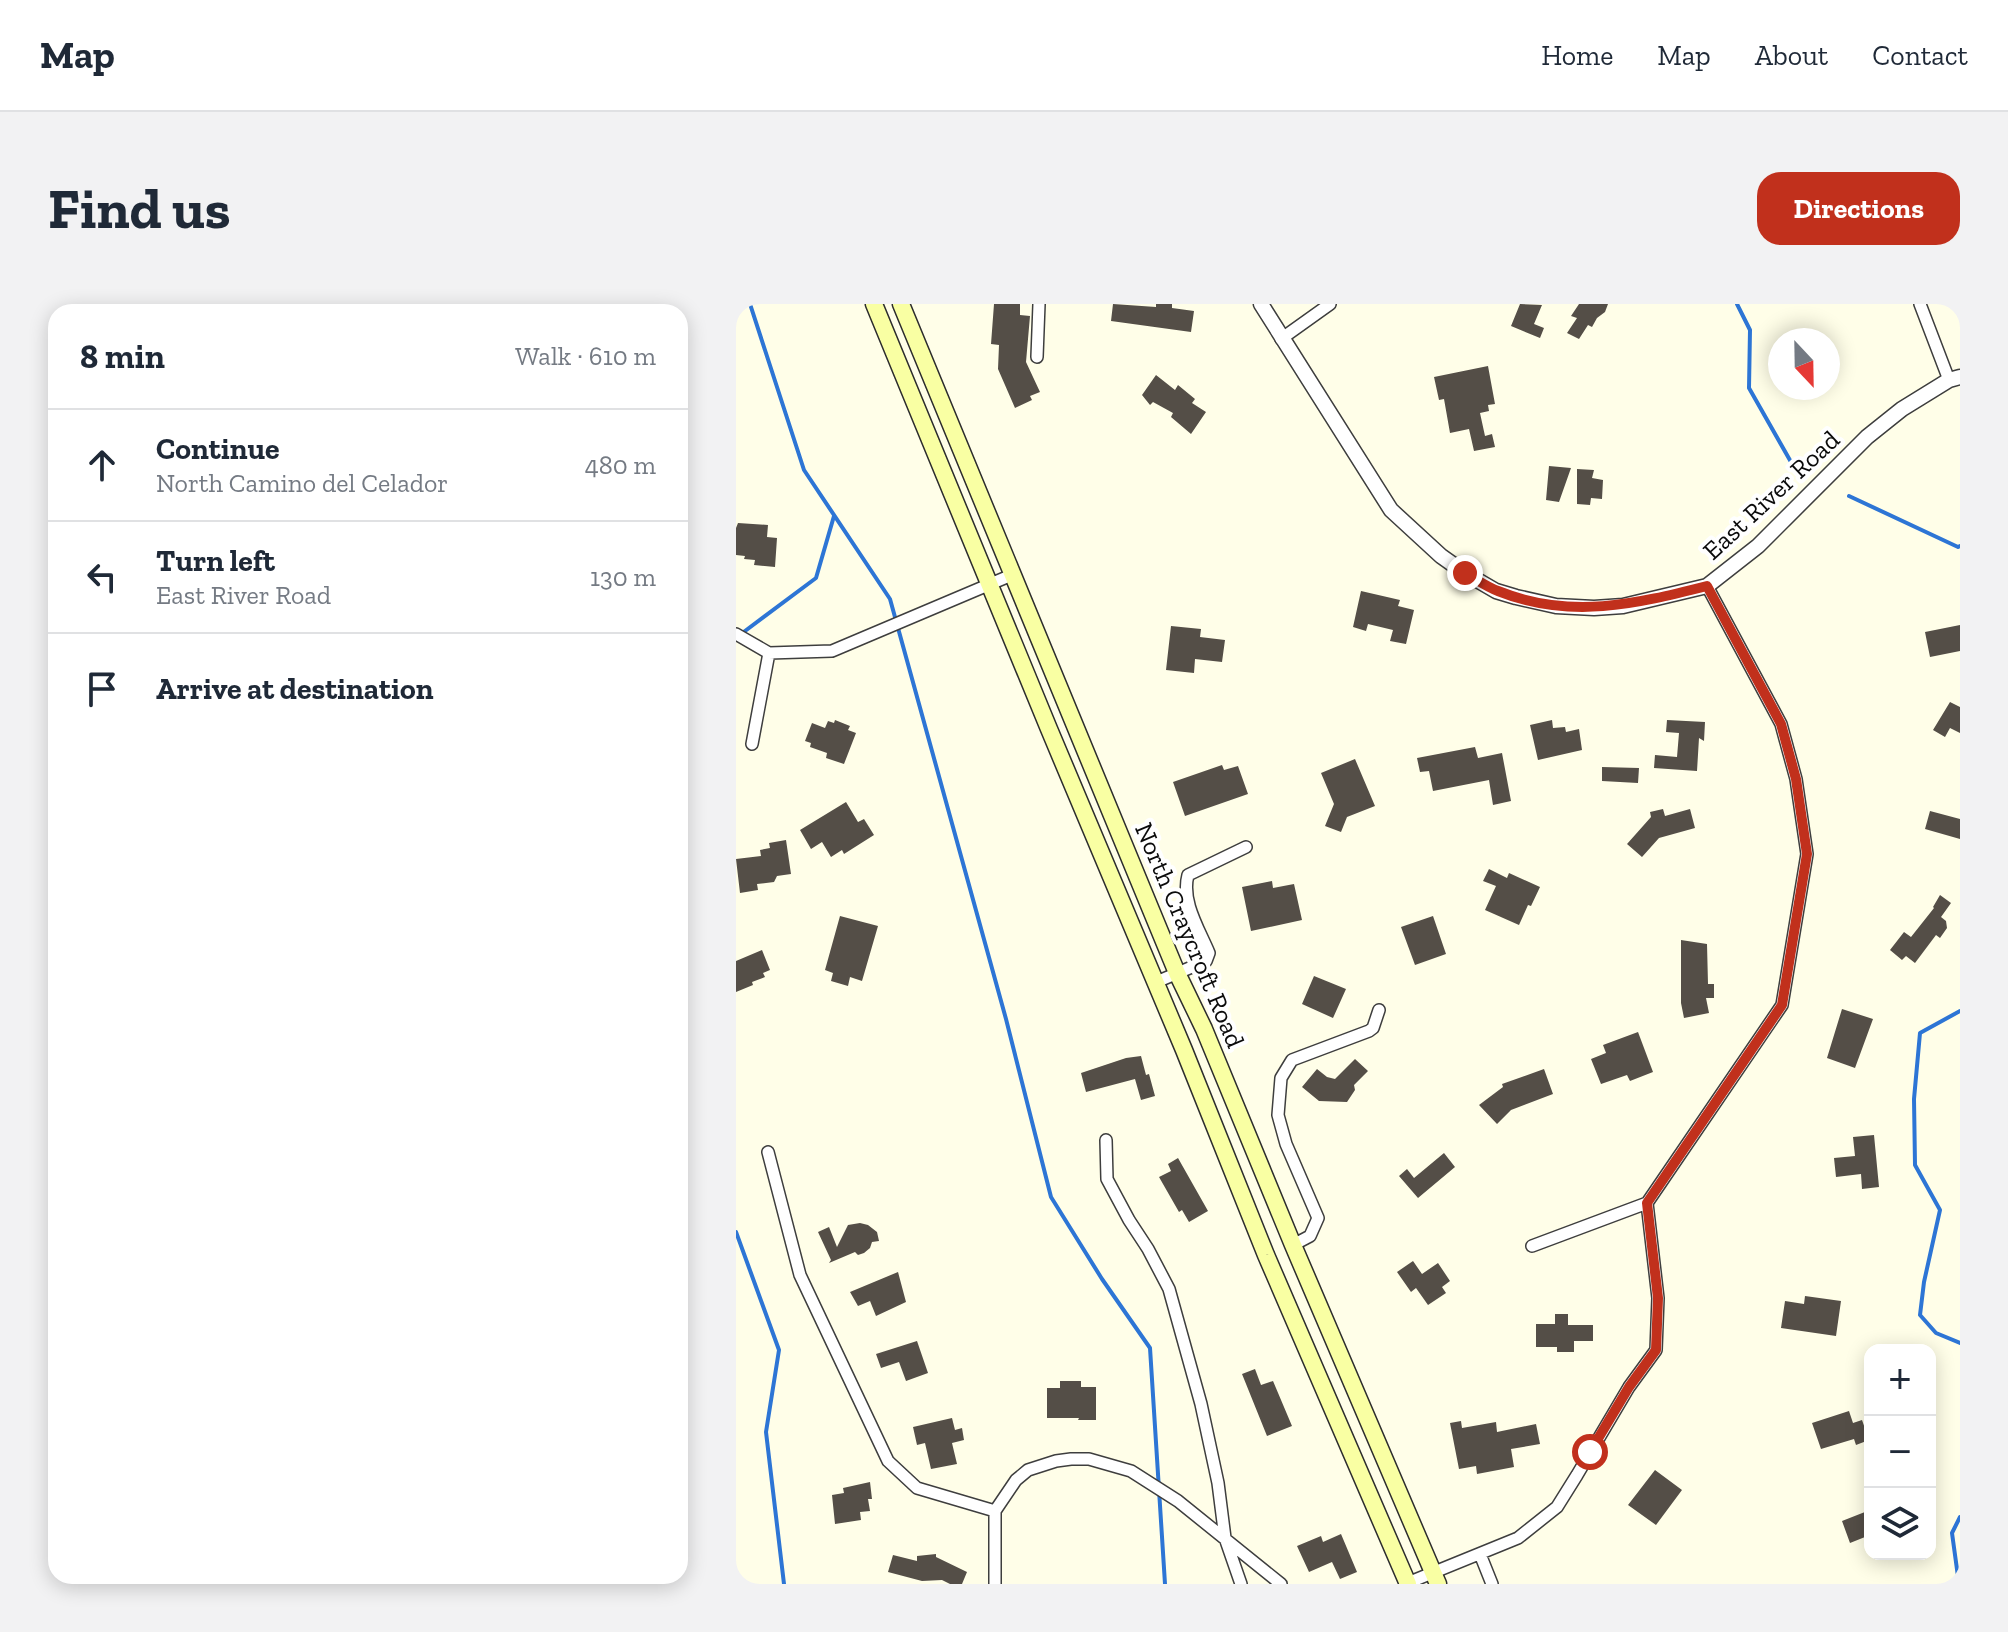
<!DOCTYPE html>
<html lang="en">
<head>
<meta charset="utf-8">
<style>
  :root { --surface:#fff; --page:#f2f2f3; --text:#1f2937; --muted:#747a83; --line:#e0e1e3; --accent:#c1301c }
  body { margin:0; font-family:"Zilla Slab",serif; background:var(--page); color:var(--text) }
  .controls { position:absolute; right:24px; bottom:24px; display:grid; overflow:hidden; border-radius:16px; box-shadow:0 4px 20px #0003 }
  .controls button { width:72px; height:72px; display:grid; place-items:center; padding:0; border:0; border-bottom:2px solid var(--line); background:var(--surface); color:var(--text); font:40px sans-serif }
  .compass { position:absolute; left:1032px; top:24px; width:72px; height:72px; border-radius:50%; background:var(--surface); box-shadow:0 4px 20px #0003; rotate:158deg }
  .stop { position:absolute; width:24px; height:24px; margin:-18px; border:6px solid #c1301c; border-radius:50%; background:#fff }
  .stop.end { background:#c1301c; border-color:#fff; box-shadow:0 2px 8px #0008 }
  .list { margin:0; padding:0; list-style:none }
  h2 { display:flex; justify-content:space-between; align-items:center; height:104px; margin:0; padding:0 32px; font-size:34px }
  h2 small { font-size:26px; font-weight:400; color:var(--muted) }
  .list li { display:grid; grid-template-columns:52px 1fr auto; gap:24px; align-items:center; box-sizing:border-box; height:112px; padding:0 32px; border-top:2px solid var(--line) }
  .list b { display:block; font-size:30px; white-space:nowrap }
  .list p { margin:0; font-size:26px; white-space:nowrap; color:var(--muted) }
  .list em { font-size:26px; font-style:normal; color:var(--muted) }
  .icon { flex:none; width:44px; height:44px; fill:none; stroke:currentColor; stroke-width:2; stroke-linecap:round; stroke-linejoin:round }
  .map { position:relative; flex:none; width:1224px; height:1280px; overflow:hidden; border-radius:24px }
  header { display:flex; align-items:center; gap:48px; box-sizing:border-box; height:112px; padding:0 40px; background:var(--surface); border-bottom:2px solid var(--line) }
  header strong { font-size:38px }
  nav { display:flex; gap:44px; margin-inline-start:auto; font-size:28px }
  .intro { display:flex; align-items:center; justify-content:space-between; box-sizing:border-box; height:192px; padding:0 48px }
  h1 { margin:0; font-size:56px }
  .button { padding:20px 36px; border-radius:24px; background:var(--accent); color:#fff; font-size:28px; font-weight:700 }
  main { display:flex; gap:48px; padding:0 48px }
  aside { flex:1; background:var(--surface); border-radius:24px; box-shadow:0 4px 20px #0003 }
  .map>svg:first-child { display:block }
</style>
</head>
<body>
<header>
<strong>Map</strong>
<nav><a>Home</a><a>Map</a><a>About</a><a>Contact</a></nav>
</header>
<div class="intro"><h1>Find us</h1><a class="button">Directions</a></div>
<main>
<aside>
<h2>8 min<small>Walk · 610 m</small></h2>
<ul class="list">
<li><svg class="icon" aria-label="ahead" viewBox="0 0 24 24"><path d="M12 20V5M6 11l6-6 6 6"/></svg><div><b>Continue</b><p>North Camino del Celador</p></div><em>480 m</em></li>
<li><svg class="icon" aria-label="left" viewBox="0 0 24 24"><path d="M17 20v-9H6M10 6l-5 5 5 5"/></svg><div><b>Turn left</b><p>East River Road</p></div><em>130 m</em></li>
<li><svg class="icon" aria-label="arrive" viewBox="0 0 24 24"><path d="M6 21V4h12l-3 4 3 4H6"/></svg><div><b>Arrive at destination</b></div></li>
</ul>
</aside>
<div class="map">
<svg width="1224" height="1280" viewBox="0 0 1224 1280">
  <rect width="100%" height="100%" fill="#fffee8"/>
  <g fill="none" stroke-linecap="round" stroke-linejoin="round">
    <path stroke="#2d75d5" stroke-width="4" d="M14 0 68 166 154 295 270 715 315 893 366 975 414 1044 429 1280
      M1001 0 1014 26 1013 84 1055 158 1073 168
      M1113 192 1222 243 1224 242
      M5 330 80 274 98 212
      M1224 707 1184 729 1178 795 1179 861 1204 906 1188 978 1184 1011 1200 1029 1224 1039
      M0 928 43 1046 30 1128 48 1280
      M1223 1280 1216 1229 1224 1213"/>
  </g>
  <path fill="#544e47" d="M258 0H284V11L294 12 290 58 304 88 294 92 296 96 279 104 262 65 263 41 255 40Z
    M377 0 420 3V0H436V4L458 7 455 28 375 17Z
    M784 0 806 1 798 20 808 24 804 34 775 22Z
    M843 0H872L869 8 861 14 856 23 852 21 843 35 831 29 841 14 835 12Z
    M752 62 759 100 752 101 753 107 744 109 749 132 756 130 759 143 738 147 733 125 714 129 708 95 703 96 698 73Z
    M420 71 439 86 442 81 459 95 456 99 470 108 455 130 435 113 437 109 417 98 414 101 406 91Z
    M813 162 835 164 823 198 810 196Z
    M841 165 858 166 856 174 867 176 866 195 855 194 854 201 841 200Z
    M2 219 32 221 31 233 41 234 39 263 18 261 19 256 8 255 9 252 0 251V224Z
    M625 287 664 296 662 302 678 306 670 340 654 337 657 326 632 320 630 327 617 323Z
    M1224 321V347L1194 353 1189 328Z
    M435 322 465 325 464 333 489 336 486 358 459 355 458 369 430 366Z
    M1214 398 1224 403V429L1214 424 1209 433 1197 426Z
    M99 416 114 422 112 426 120 429 108 460 90 454 91 449 74 443 75 439 69 437 76 419 89 424 92 417 98 419Z
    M816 416 817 424 829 423 830 428 843 425 846 446 802 456 794 421Z
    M931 416 969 418 968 437 963 434 961 467 918 464 919 451 941 453 943 429 930 428Z
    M739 443 742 454 766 449 775 497 757 501 753 476 697 487 693 467 684 468 681 454Z
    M619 455 639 502 611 513 605 528 589 522 598 500 585 469Z
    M486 461 488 466 502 462 512 490 449 512 437 478Z
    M866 463 903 464 902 479 866 477Z
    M110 498 122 518 128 515 138 531 108 550 106 546 95 553 86 538 75 545 64 526Z
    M927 505 929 512 954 505 959 524 923 534 906 553 891 540 915 513 914 508Z
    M1194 507 1224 515V535L1189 525Z
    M50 536 55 570 41 572 38 578 21 580 22 586 4 589 0 555 25 552 24 546 34 544 33 539Z
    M753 565 771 574 773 569 804 583 795 602 792 601 783 621 749 606 760 582 747 577Z
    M536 577 537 584 558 580 566 616 515 627 506 583Z
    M1204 591 1215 599 1205 613 1210 617 1211 624 1204 634 1200 631 1179 659 1170 652 1166 656 1154 646 1168 628 1175 633 1198 604 1197 603Z
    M104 612 142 622 126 677 114 673 112 682 95 677 97 669 89 666Z
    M697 612 710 650 679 661 665 623Z
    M945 636 971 640 972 680H978V694H970L973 709 948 714 945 699Z
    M26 646 34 666 27 669 29 673 16 678 17 681 0 688V657Z
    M578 672 610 685 597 714 566 700Z
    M1106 705 1137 715 1119 764 1091 754Z
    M902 728 917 768 894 777 891 771 865 780 855 755 870 749 867 741Z
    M405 752 410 771 413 770 419 792 405 796 399 775 350 788 345 769 390 754Z
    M619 755 632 767 618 781 619 786 611 798 583 797 566 783 581 765 591 773 599 775Z
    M808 765 817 790 775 806 761 820 743 801 767 783 766 780Z
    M1138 831 1143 883 1126 885 1125 870 1100 873 1098 854 1119 852 1117 833Z
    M708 849 719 863 682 894 663 872 671 865 678 874Z
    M442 854 472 907 453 918 446 906 443 908 423 873 435 867 432 860Z
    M124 919 132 921 141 928 143 937 136 938 134 944 128 949 122 951 119 948 93 959 95 956 82 928 93 923 101 943 112 921Z
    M677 957 686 970 702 959 714 977 706 983 710 989 692 1001 680 984 675 988 661 968Z
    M162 968 170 998 140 1012 134 997 122 1002 114 988Z
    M1069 992 1105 997 1100 1032 1045 1024 1049 997 1068 1000Z
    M819 1010H832V1021H857V1037H838V1048H821V1043H800V1020H819Z
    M181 1037 192 1069 170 1077 163 1058 145 1064 140 1050Z
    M519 1065 525 1081 537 1077 556 1122 531 1132 506 1070Z
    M324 1077H345V1083H360V1116H342L343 1114H311V1084H324Z
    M1113 1107 1117 1119 1126 1116 1133 1136 1120 1141 1118 1135 1085 1145 1076 1119Z
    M216 1114 219 1126 226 1124 228 1136 216 1139 221 1160 195 1165 189 1139 181 1141 177 1123Z
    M725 1117 726 1124 760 1118 761 1128 800 1120 804 1140 775 1145 778 1163 741 1170 740 1162 723 1165 714 1119Z
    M919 1166 946 1186 920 1221 892 1201Z
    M134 1178 136 1195H132L134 1207 124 1208 125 1216 99 1220 96 1191 108 1189 107 1184Z
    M1134 1206V1231L1114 1239 1106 1217Z
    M605 1230 621 1268 604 1275 596 1258 573 1268 561 1242 585 1232 587 1238Z
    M200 1250V1253L231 1268 226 1280H214L206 1276 186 1277 152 1268 157 1251 181 1257V1252Z"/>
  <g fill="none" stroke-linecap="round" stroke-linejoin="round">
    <g stroke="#3e3e3e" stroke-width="14">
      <path id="minor" d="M1184 0 1213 76
        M545 35 594 0
        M301 53 303 0
        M0 330 33 349 96 347 278 270
        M16 440 33 349
        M418 679 470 657 473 649C463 625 445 597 452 571L510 543
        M370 836 371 875 393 916 412 945 433 985 465 1100 482 1179 489 1234 505 1280
        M32 848 64 971 152 1157 181 1184 259 1207
        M557 941 574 932 582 914 550 840 542 811 545 774 556 756 633 727 637 724 643 706
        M796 942 911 899
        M744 1250 756 1280
        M259 1280V1207L280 1176 292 1166 320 1157 335 1155H353L395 1167 442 1197 545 1280
        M669 1280 782 1234 821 1203 841 1171 893 1083 920 1046 922 994 911 899 1046 701 1071 550 1060 475 1045 420 971 282"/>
    </g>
    <g stroke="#3e3e3e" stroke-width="17">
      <path id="tertiary" d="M525 0 655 206 705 252 729 269 760 287 780 293 820 302 858 304 887 302 971 282 1022 242 1131 133 1166 105 1213 76 1224 73"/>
    </g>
    <g stroke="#2d2d2d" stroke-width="19">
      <path id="secondary" d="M138 0 313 425 448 746 530 951 672 1280
        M165 0 441 669 468 725 557 941 702 1280"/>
    </g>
    <use href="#minor" stroke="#fff" stroke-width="11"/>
    <use href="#tertiary" stroke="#fff" stroke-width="14"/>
    <use href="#secondary" stroke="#f9ffa3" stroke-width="16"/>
  </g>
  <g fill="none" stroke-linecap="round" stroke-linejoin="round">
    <path stroke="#c1301c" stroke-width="10" d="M729 269C740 275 751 283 762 287 834 316 900 300 971 282L1045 420 1060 475 1071 550 1046 701 911 899 922 994 920 1046 893 1083 854 1148"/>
  </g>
  <g text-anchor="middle" stroke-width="8" stroke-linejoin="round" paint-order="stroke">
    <g font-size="26" fill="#0b0b0b" stroke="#fff">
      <text transform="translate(1035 191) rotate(-43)" y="9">East River Road</text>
      <text transform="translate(454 631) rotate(67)" y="9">North Craycroft Road</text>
    </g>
  </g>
</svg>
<div class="controls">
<button>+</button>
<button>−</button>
<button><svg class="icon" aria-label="layers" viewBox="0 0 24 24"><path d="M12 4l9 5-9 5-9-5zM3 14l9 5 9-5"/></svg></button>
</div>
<svg class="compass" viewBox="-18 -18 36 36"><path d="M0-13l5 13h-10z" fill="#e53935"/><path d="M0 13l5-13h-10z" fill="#747a83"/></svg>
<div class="stop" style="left:854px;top:1148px"></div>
<div class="stop end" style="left:729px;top:269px"></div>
</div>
</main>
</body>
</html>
